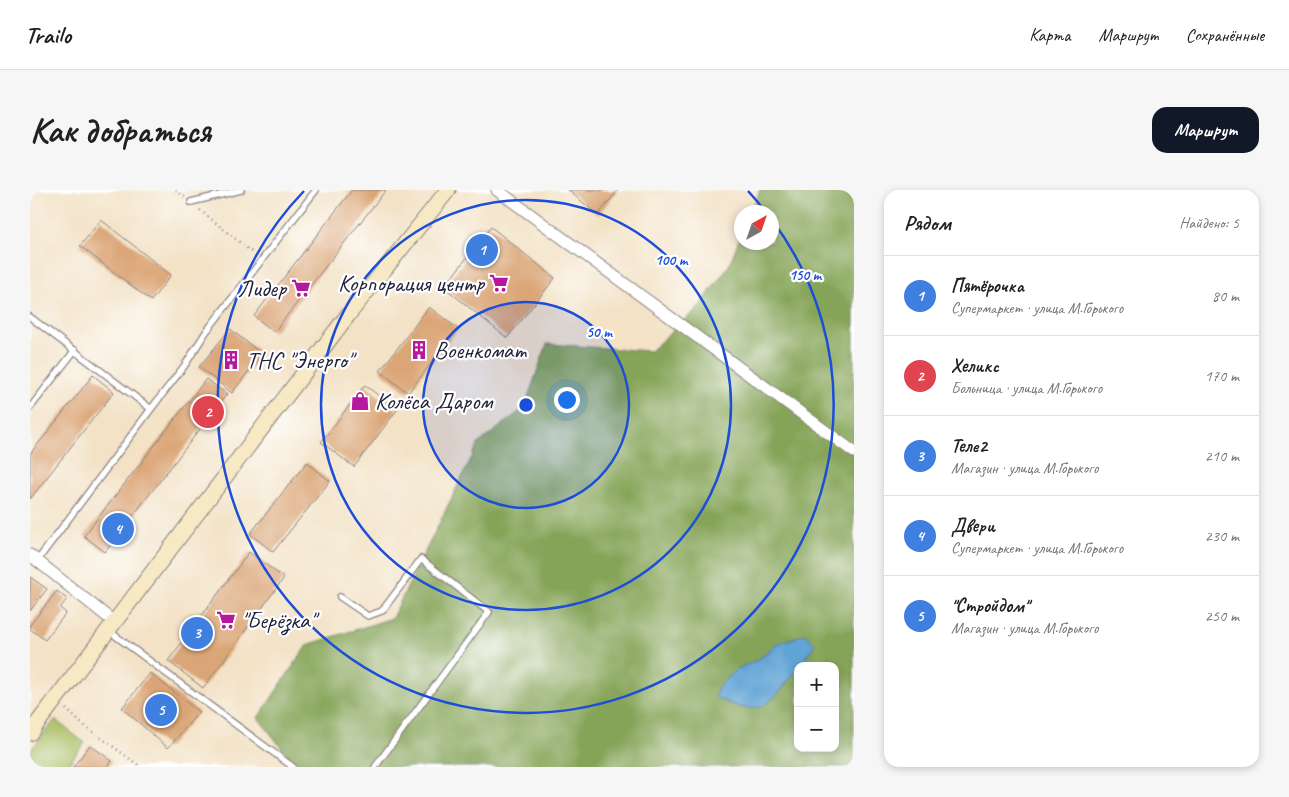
<!DOCTYPE html>
<html lang="ru">
<head>
<meta charset="utf-8">
<style>
  :root { --surface:#fff; --page:#f6f6f6; --text:#202124; --muted:#757577; --line:#e0e0e0; --accent:#111827 }
  body { margin:0; font-family:Caveat,sans-serif; background:var(--page); color:var(--text) }
  .controls { position:absolute; right:15px; bottom:15px; display:grid; overflow:hidden; border-radius:10px; box-shadow:0 2px 8px #0003 }
  .controls button { width:45px; height:45px; display:grid; place-items:center; padding:0; border:0; border-bottom:1px solid var(--line); background:var(--surface); color:var(--text); font:25px sans-serif }
  .compass { position:absolute; left:704px; top:15px; width:45px; height:45px; border-radius:50%; background:var(--surface); box-shadow:0 2px 8px #0003; rotate:40deg }
  .you { position:absolute; left:536px; top:209px; width:18px; height:18px; margin:-12px; border:4px solid #fff; border-radius:50%; background:#1a73e8; box-shadow:0 0 0 8px #1a73e833 }
  .badge { display:grid; place-items:center; width:32px; height:32px; border-radius:50%; background:var(--accent); color:#fff; font-size:16px; font-weight:700 }
  .pin { position:absolute; translate:-50% -50%; border:2px solid #fff; box-shadow:0 1px 5px #0006 }
  .list { margin:0; padding:0; list-style:none }
  h2 { display:flex; justify-content:space-between; align-items:center; height:65px; margin:0; padding:0 20px; font-size:21px }
  h2 small { font-size:16px; font-weight:400; color:var(--muted) }
  .list li { display:grid; grid-template-columns:32px 1fr auto; gap:15px; align-items:center; box-sizing:border-box; height:80px; padding:0 20px; border-top:1px solid var(--line) }
  .list b { display:block; font-size:19px; white-space:nowrap }
  .list p { margin:0; font-size:16px; white-space:nowrap; color:var(--muted) }
  .list em { font-size:16px; font-style:normal; color:var(--muted) }
  .map { position:relative; flex:none; width:824px; height:577px; overflow:hidden; border-radius:15px }
  header { display:flex; align-items:center; gap:30px; box-sizing:border-box; height:70px; padding:0 25px; background:var(--surface); border-bottom:1px solid var(--line) }
  header strong { font-size:24px }
  nav { display:flex; gap:28px; margin-inline-start:auto; font-size:18px }
  .intro { display:flex; align-items:center; justify-content:space-between; box-sizing:border-box; height:120px; padding:0 30px }
  h1 { margin:0; font-size:35px }
  .button { padding:12px 22px; border-radius:15px; background:var(--accent); color:#fff; font-size:18px; font-weight:700 }
  main { display:flex; gap:30px; padding:0 30px }
  aside { flex:1; background:var(--surface); border-radius:15px; box-shadow:0 2px 8px #0003 }
  .map>svg:first-child { display:block }
</style>
</head>
<body>
<header>
<strong>Trailo</strong>
<nav><a>Карта</a><a>Маршрут</a><a>Сохранённые</a></nav>
</header>
<div class="intro"><h1>Как добраться</h1><a class="button">Маршрут</a></div>
<main>
<div class="map">
<svg width="824" height="577" viewBox="0 0 824 577">
  <rect width="100%" height="100%" fill="#fff"/>
  <filter id="ink" filterUnits="userSpaceOnUse"><feTurbulence type="fractalNoise" baseFrequency=".02" numOctaves="2"/><feDisplacementMap in="SourceGraphic" scale="10" xChannelSelector="R" yChannelSelector="G"/><feConvolveMatrix kernelMatrix="1 2 1 2 8 2 1 2 1" color-interpolation-filters="sRGB"/></filter>
  <filter id="wash" filterUnits="userSpaceOnUse"><feTurbulence type="fractalNoise" baseFrequency=".0096" numOctaves="4" result="noise"/><feDisplacementMap in="SourceGraphic" scale="20" xChannelSelector="R" yChannelSelector="G"/><feGaussianBlur stdDeviation="1.12" result="paint"/><feColorMatrix in="noise" values="0 0 0 0 0 0 0 0 0 0 0 0 0 0 0 0 0 1.4 0 .05"/><feComposite in="paint" operator="in"/></filter>
  <g filter="url(#wash)">
    <rect width="100%" height="100%" fill="#f3e2c6"/>
    <path fill="#a8bd62" stroke="#65704e" d="M25 530 55 553 36 577H0V561Z"/>
    <path fill="#86a458" stroke="#54634a" fill-rule="evenodd" d="M730 0H812L824 6V577H267L228 528 277 455 362 428 449 253 494 218 517 154 620 161 668 118 699 75 711 44 712 52H742V22H721ZM768 476H805V558H768Z"/>
    <path fill="#61a3d5" stroke="#426288" d="M775 444 785 454 770 476H768V479C751 499 736 527 706 516 698 513 691 511 685 506L688 497 707 479 729 469 748 453Z"/>
    <g id="blocks">
      <path fill="#dba677" d="M322 0H356L244 142 224 126Z
        M538 0H588L568 25Z
        M71 30 141 85 121 111 50 56Z
        M461 37 525 88 477 148 414 97Z
        M399 117 428 139 378 203 350 181Z
        M200 139 232 164 202 203 169 177Z
        M63 185 84 202 0 309V264Z
        M176 189 197 204 75 362 54 346Z
        M335 195 367 220 324 277 291 252Z
        M277 272 300 291 243 362 220 344Z
        M219 362 254 388 173 498 138 471Z
        M0 387 17 399 0 421Z
        M27 401 37 409 30 418 36 423 15 450 0 439V435Z
        M120 483 169 522 138 558 92 518Z
        M60 555 82 571 78 577H43Z"/>
    </g>
  </g>
  <g filter="url(#ink)">
    <use href="#blocks" fill-opacity="0" stroke="#8a8280" stroke-width="1"/>
    <g fill="none" stroke-linecap="round" stroke-linejoin="round">
      <g stroke="#8a8280" stroke-width="8">
        <path id="lane" d="M161 12 211 0
          M0 127 121 219 7 371
          M0 218 45 160
          M121 219 155 175 176 142 286 0
          M310 407 338 426 352 421 391 369 459 422 345 577
          M79 441 263 577"/>
      </g>
      <g stroke="#8a8280" stroke-width="13">
        <path id="street" d="M467 0 824 262
          M0 365 84 432"/>
      </g>
      <g stroke="#8a8280" stroke-width="17">
        <path id="secondary" d="M0 543 318 125 418 0"/>
      </g>
      <path stroke="#8a8280" stroke-width="2.5" stroke-dasharray="1 4" stroke-linecap="butt" d="M146 0 155 7
        M170 20 224 64
        M36 519 51 533 111 577"/>
      <use href="#lane" stroke="#fff" stroke-width="5.5"/>
      <use href="#street" stroke="#fff" stroke-width="11"/>
      <use href="#secondary" stroke="#f6e9c3" stroke-width="15"/>
    </g>
  </g>
  <circle cx="496" cy="215" r="103" fill="#1d4ed8" fill-opacity=".12"/>
  <g fill="none" stroke="#1d4ed8" stroke-width="2.5">
    <circle cx="496" cy="215" r="103"/>
    <circle cx="496" cy="215" r="205"/>
    <path d="M718 1A308 308 0 0 1 735 21M742 30A308 308 0 1 1 274 1"/>
  </g>
  <defs>
    <g id="supermarket-bare" transform="scale(1.5)"><path d="M-6-5.5h2.5l.6 2H6L4.5 2H-2.5L-4.4-4H-6ZM-1.5 3.2a1.3 1.3 0 1 0 .1 0ZM3 3.2a1.3 1.3 0 1 0 .1 0Z" fill="#b5179e" stroke="#fff" stroke-width="2.5" paint-order="stroke"/></g>
    <g id="building-bare" transform="scale(1.5)"><path d="M-4-6H4V6H1V3H-1V6H-4ZM-2.5-4.3h1.7v1.8h-1.7ZM.8-4.3h1.7v1.8H.8ZM-2.5-1h1.7V.8h-1.7ZM.8-1h1.7V.8H.8Z" fill="#b5179e" stroke="#fff" stroke-width="2.5" paint-order="stroke"/></g>
    <g id="shop-bare" transform="scale(1.5)"><path d="M-5-2.5h2.3a2.7 3.5 0 0 1 5.4 0H5L5.5 6h-11ZM-1.5-2.5h3a1.5 2.3 0 0 0-3 0Z" fill="#b5179e" stroke="#fff" stroke-width="2.5" paint-order="stroke"/></g>
  </defs>
  <g fill-rule="evenodd">
    <use href="#supermarket-bare" x="469" y="93"/>
    <use href="#supermarket-bare" x="271" y="98"/>
    <use href="#building-bare" x="389" y="160"/>
    <use href="#building-bare" x="201" y="170"/>
    <use href="#shop-bare" x="330" y="211"/>
    <use href="#supermarket-bare" x="196" y="430"/>
  </g>
  <g text-anchor="middle" stroke-width="4.5" stroke-linejoin="round" paint-order="stroke">
    <g font-size="24" fill="#22223b" stroke="#fff" text-anchor="start">
      <text x="454" y="101" text-anchor="end">Корпорация центр</text>
      <text x="256" y="106" text-anchor="end">Лидер</text>
      <text x="404" y="168">Военкомат</text>
      <text x="216" y="178">ТНС "Энерго"</text>
      <text x="345" y="219">Колёса Даром</text>
      <text x="211" y="438">"Берёзка"</text>
    </g>
  </g>
  <circle cx="496" cy="215" r="8" fill="#1d4ed8" stroke="#fff" stroke-width="2.5"/>
  <g font-size="15" text-anchor="middle" font-weight="bold" fill="#1d4ed8" stroke="#fff" stroke-width="4.5" stroke-linejoin="round" paint-order="stroke">
    <text x="641" y="75">100 m</text>
    <text x="775" y="90">150 m</text>
    <text x="569" y="147">50 m</text>
  </g>
</svg>
<div class="controls">
<button>+</button>
<button>−</button>
</div>
<svg class="compass" viewBox="-18 -18 36 36"><path d="M0-13l5 13h-10z" fill="#e53935"/><path d="M0 13l5-13h-10z" fill="#757577"/></svg>
<div class="you"></div>
<div class="pin badge" style="left:452px;top:60px;background:#3f7fe0">1</div>
<div class="pin badge" style="left:178px;top:222px;background:#e0444e">2</div>
<div class="pin badge" style="left:167px;top:443px;background:#3f7fe0">3</div>
<div class="pin badge" style="left:88px;top:339px;background:#3f7fe0">4</div>
<div class="pin badge" style="left:131px;top:520px;background:#3f7fe0">5</div>
</div>
<aside>
<h2>Рядом<small>Найдено: 5</small></h2>
<ul class="list">
<li><span class="badge" style="background:#3f7fe0">1</span><div><b>Пятёрочка</b><p>Супермаркет · улица М.Горького</p></div><em>80 m</em></li>
<li><span class="badge" style="background:#e0444e">2</span><div><b>Хеликс</b><p>Больница · улица М.Горького</p></div><em>170 m</em></li>
<li><span class="badge" style="background:#3f7fe0">3</span><div><b>Теле2</b><p>Магазин · улица М.Горького</p></div><em>210 m</em></li>
<li><span class="badge" style="background:#3f7fe0">4</span><div><b>Двери</b><p>Супермаркет · улица М.Горького</p></div><em>230 m</em></li>
<li><span class="badge" style="background:#3f7fe0">5</span><div><b>&quot;Стройдом&quot;</b><p>Магазин · улица М.Горького</p></div><em>250 m</em></li>
</ul>
</aside>
</main>
</body>
</html>
